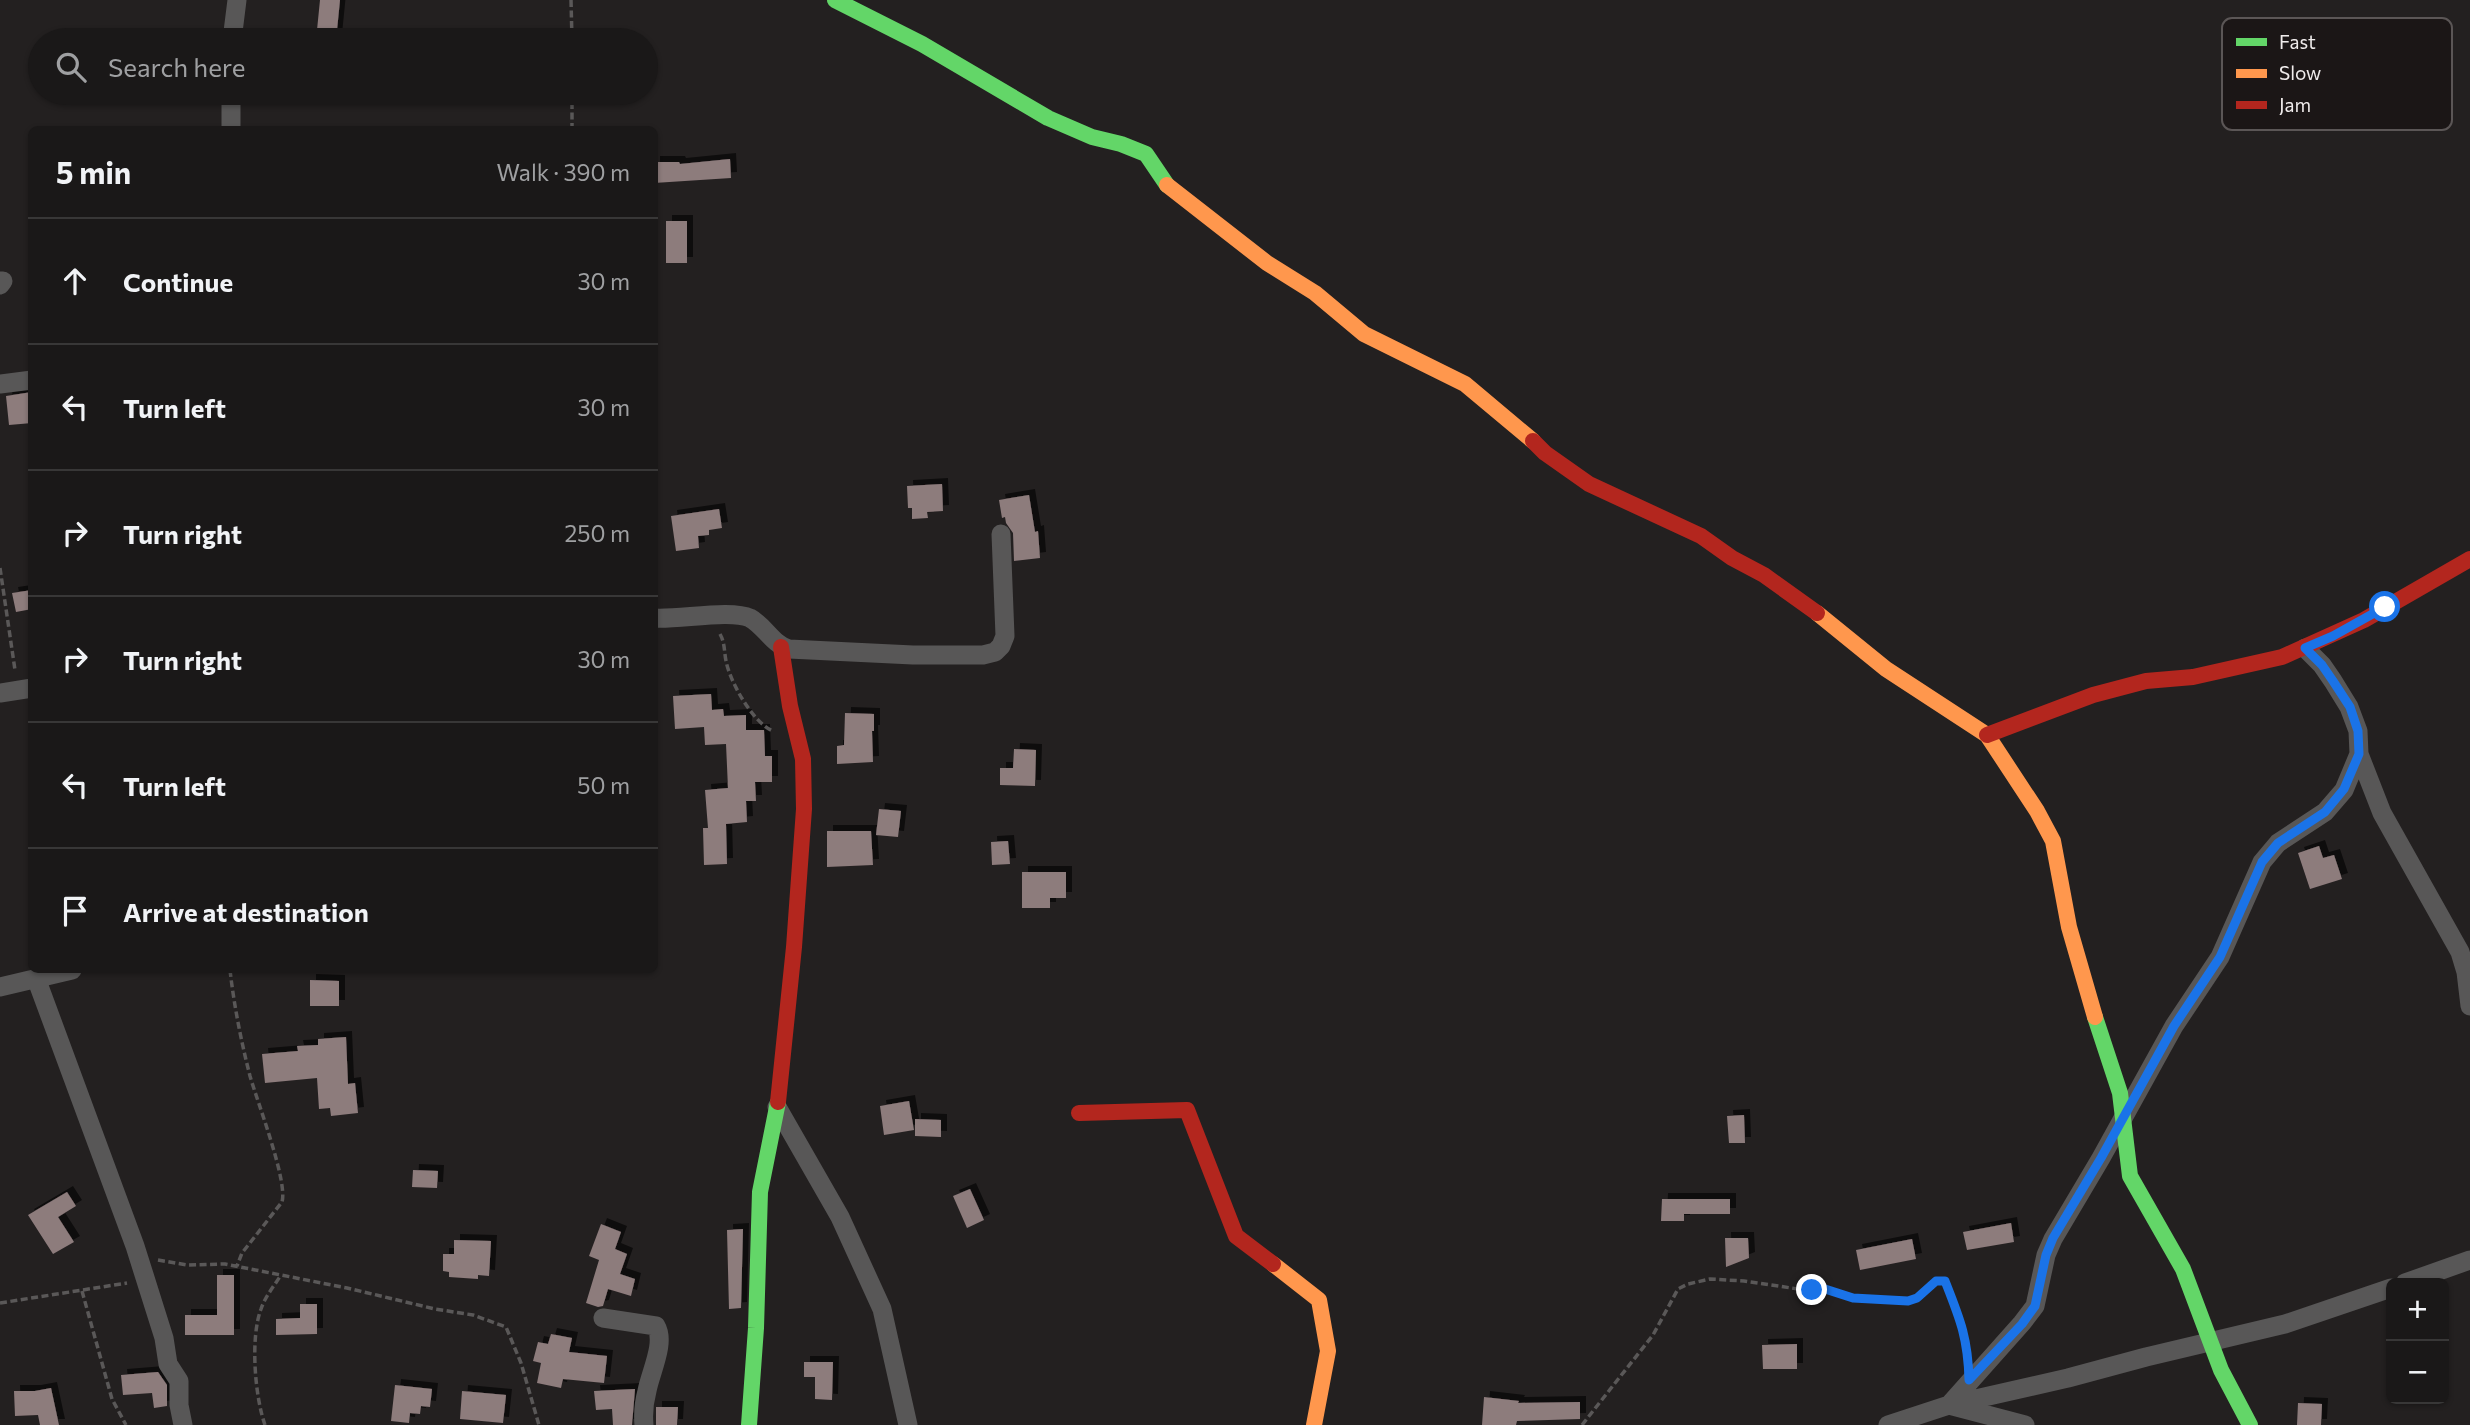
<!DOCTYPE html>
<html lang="en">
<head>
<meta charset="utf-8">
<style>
  :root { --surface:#1a1818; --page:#272525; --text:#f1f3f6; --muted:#9fa0a2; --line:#383737 }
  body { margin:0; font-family:Commissioner,sans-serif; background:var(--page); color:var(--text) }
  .controls { position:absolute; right:21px; bottom:21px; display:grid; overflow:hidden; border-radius:10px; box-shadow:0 2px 5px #0004 }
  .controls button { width:63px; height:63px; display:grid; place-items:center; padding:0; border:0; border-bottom:2px solid var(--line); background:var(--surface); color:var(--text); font:35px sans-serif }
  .stop { position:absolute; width:21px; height:21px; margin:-16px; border:5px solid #1a73e8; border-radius:50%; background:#fff }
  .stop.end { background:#1a73e8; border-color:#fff; box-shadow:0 2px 7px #0008 }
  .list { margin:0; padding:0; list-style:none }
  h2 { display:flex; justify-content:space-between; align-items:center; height:91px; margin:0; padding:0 28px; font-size:30px }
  h2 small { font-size:23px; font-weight:400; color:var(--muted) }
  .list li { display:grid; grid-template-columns:46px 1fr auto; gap:21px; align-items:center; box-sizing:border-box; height:126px; padding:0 28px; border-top:2px solid var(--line) }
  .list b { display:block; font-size:26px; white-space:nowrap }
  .list em { font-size:23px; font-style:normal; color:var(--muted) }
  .icon { flex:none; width:38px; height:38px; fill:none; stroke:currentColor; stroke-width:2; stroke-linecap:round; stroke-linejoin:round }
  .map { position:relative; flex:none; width:2470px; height:1425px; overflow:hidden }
  .search { position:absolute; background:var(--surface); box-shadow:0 2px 5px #0004; left:28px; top:28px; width:630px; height:77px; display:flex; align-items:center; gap:18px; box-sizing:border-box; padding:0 24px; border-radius:38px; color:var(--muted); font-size:26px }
  .panel { position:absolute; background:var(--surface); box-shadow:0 2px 5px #0004; left:28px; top:126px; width:630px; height:847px; border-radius:10px }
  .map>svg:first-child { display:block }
</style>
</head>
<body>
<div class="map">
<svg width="2470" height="1425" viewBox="0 0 2470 1425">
  <defs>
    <filter id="shadow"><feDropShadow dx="6" dy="-6" stdDeviation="0" flood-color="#0009"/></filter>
  </defs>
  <rect width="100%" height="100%" fill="#232020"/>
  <path fill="#8d7b7c" filter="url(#shadow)" d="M320 0H340L336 40H316Z
    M730 159 731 178 654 183V162H679L680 164Z
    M666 221H687V263H666Z
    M32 392V423L9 425 6 396Z
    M942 484 943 511 927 512 928 518 912 519V508H908L907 486Z
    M1029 495 1035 532 1038 531 1040 558 1014 561 1013 533 1006 523 1005 517 1002 518 999 500Z
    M719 509 722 528 709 530V535L698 536 699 548 676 551 671 516Z
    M32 590V609L16 612 12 593Z
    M711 694 712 710 723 709 724 716 746 715V730H764L765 756H772V782H755L756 801H746L747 822 726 824 727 864 704 865 703 828H708L705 790 728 788 726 744 705 745 704 727 675 729 673 696Z
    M845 713 874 714V731H872L873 762 837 764V746L844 745Z
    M1014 749 1036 750 1035 786 1000 785V768H1013Z
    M879 809 901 811 898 837 876 835Z
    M827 831H871L873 865 827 867Z
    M1008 841 1010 864 992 865 991 842Z
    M2319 846 2323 858 2334 855 2342 879 2310 889 2298 853Z
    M1022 872H1066V898H1050V908H1022Z
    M310 980 339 981V1006H310Z
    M346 1037 348 1084 355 1083 358 1113 331 1116 330 1108 319 1109 317 1078 265 1083 262 1054 298 1051 297 1046 318 1045V1039Z
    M909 1101 914 1130 884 1135 880 1106Z
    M1744 1115 1745 1143H1729L1727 1116Z
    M915 1119 941 1120V1137L915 1136Z
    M413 1170 438 1171 437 1188 412 1187Z
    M970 1189 984 1220 967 1228 953 1196Z
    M67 1192 76 1206 58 1217 74 1242 53 1254 28 1215Z
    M1662 1199H1730V1214H1684V1221H1661Z
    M2011 1223 2014 1242 1967 1250 1963 1232Z
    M601 1224 621 1232 615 1249 627 1254 620 1274 635 1279 631 1296 608 1289 603 1306 598 1307 586 1303 599 1260 589 1256Z
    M743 1229 741 1308 729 1309 727 1230Z
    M1725 1238H1748L1749 1258 1726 1267Z
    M1912 1239 1916 1259 1860 1270 1856 1250Z
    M454 1240 491 1241 489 1276 478 1275V1279L449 1277V1272L443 1271V1254H454Z
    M217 1275H234V1335H185V1315H217Z
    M300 1304H317V1334L276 1335V1319L300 1318Z
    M551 1334 572 1338 569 1352 607 1356 604 1383 563 1379 561 1388 537 1383 541 1363 533 1361 538 1342 548 1344Z
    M1797 1344V1369H1763L1762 1345Z
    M804 1362H833L832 1400 815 1399V1377H804Z
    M158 1372 167 1385V1406L154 1408 152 1393 123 1395 121 1375Z
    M395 1385 432 1389 430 1407 421 1406 420 1414 410 1413 409 1423 391 1421Z
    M51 1388 59 1425H40L38 1415 15 1416 14 1391H35Z
    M635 1389 632 1425H613L612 1409 596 1410 594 1391Z
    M462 1391 506 1395 503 1423 460 1419Z
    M1484 1397 1519 1401 1518 1403 1580 1402V1419L1517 1421 1516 1425H1482Z
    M2298 1403 2322 1404 2321 1425H2297Z
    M656 1407H678L677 1425H656Z"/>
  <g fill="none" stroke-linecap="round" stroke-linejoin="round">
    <path stroke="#5a5858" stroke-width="3.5" stroke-dasharray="7 3.5" stroke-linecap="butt" d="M571 0 572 40
      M572 130V93
      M0 568 15 670
      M720 634C725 643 724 651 726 661 730 682 753 723 773 731
      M230 970C234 1005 241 1041 250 1076 257 1101 288 1181 282 1202L242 1253 237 1266
      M158 1260 187 1265 225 1264 347 1288 435 1309 473 1315 506 1327 521 1363 539 1425
      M82 1291 112 1399 126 1425
      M0 1303 127 1283
      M265 1425C255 1397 250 1338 261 1309 265 1297 274 1286 281 1275
      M1582 1425 1653 1335 1678 1289 1688 1284 1710 1279 1744 1281 1798 1289H1825L1853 1298 1908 1301 1917 1298 1936 1281H1945L1960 1317 1968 1355"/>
    <path stroke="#585757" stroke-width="19" d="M232 40 237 0
      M231 93V130
      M0 281H3L0 285
      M0 384 32 380
      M654 618C678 620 731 609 750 618 765 626 772 644 789 649L913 655H983L995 652 1001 646 1005 636 1001 534
      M0 693 32 688
      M2359 754 2382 813 2460 952 2466 972 2470 1006
      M36 978 135 1246 164 1338 168 1364 179 1381V1405L183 1425
      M0 987 72 970
      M777 1107 840 1217 882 1309 908 1425
      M2405 1283 2470 1260
      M603 1318 656 1326C666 1343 650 1373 647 1391 644 1402 643 1414 644 1425
      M1888 1425 1949 1405 2068 1378 2146 1357 2285 1324 2391 1288
      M2025 1425 1949 1405 2022 1323 2035 1306 2046 1255 2053 1239 2101 1158 2174 1026 2220 957 2262 862 2278 843 2325 812 2344 790 2359 754 2358 731 2349 707 2333 681 2322 665 2305 648"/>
    <path stroke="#63d668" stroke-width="16" d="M835 0 922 44 1048 118 1092 137 1121 144 1146 154 1167 185
      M2095 1017 2120 1093 2130 1176 2183 1269 2221 1370 2250 1425
      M749 1425 756 1328 760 1192 778 1102"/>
    <path stroke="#ff974d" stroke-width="16" d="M1167 185 1267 263 1315 293 1364 334 1465 384 1533 441
      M1817 613 1886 669 1987 735 2037 811 2053 841 2069 927 2095 1017
      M1273 1264 1319 1300 1328 1351 1314 1425"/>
    <path stroke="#b3261e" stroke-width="16" d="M1533 441 1545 453 1589 484 1701 536 1732 558 1764 575 1817 613
      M1987 735 2093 695 2146 681 2193 677 2282 657 2364 620 2470 559
      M778 1102 794 947 804 809 803 759 790 706 781 647
      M1079 1113 1187 1110 1236 1236 1273 1264"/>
  </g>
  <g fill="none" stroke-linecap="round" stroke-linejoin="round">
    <path stroke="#1a73e8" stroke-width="9" d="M1812 1290 1825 1289 1853 1298 1908 1301 1917 1298 1936 1281H1945C1960 1319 1968 1338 1969 1380L2022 1324 2035 1306 2046 1255 2053 1238 2101 1158 2174 1026 2220 957 2262 862 2278 843 2325 812 2344 789 2359 754 2358 731 2350 707 2333 681 2322 665 2305 648 2333 636 2385 607"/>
  </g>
  <rect x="2222" y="18" width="230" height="112" rx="10" fill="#1b1616" stroke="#5b5656" stroke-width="2"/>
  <rect x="2236" y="38" width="31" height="8" fill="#63d668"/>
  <rect x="2236" y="69" width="31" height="9" fill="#ff974d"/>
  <rect x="2236" y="101" width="31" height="8" fill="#b3261e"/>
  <g font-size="19" fill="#efebeb">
    <text x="2279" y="49">Fast</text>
    <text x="2279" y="80">Slow</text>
    <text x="2279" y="112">Jam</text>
  </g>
</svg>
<div class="controls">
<button>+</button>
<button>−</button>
</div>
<div class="stop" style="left:2385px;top:607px"></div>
<div class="stop end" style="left:1812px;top:1290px"></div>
<div class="search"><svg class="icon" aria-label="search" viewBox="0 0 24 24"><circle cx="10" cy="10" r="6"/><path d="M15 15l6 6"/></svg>Search here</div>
<section class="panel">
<h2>5 min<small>Walk · 390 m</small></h2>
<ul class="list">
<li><svg class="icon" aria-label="ahead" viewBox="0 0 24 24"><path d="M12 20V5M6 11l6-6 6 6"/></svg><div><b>Continue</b></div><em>30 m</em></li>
<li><svg class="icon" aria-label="left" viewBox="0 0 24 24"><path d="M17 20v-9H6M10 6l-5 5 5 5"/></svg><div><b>Turn left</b></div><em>30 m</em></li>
<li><svg class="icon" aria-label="right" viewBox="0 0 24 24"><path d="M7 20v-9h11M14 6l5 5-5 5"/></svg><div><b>Turn right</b></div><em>250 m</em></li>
<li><svg class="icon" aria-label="right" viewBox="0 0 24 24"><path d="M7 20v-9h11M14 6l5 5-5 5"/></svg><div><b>Turn right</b></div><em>30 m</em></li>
<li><svg class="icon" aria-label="left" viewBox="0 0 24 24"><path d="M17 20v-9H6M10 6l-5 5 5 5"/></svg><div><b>Turn left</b></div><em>50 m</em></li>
<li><svg class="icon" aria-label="arrive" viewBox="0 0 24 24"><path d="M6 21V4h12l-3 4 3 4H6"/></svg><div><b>Arrive at destination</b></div></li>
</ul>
</section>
</div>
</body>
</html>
